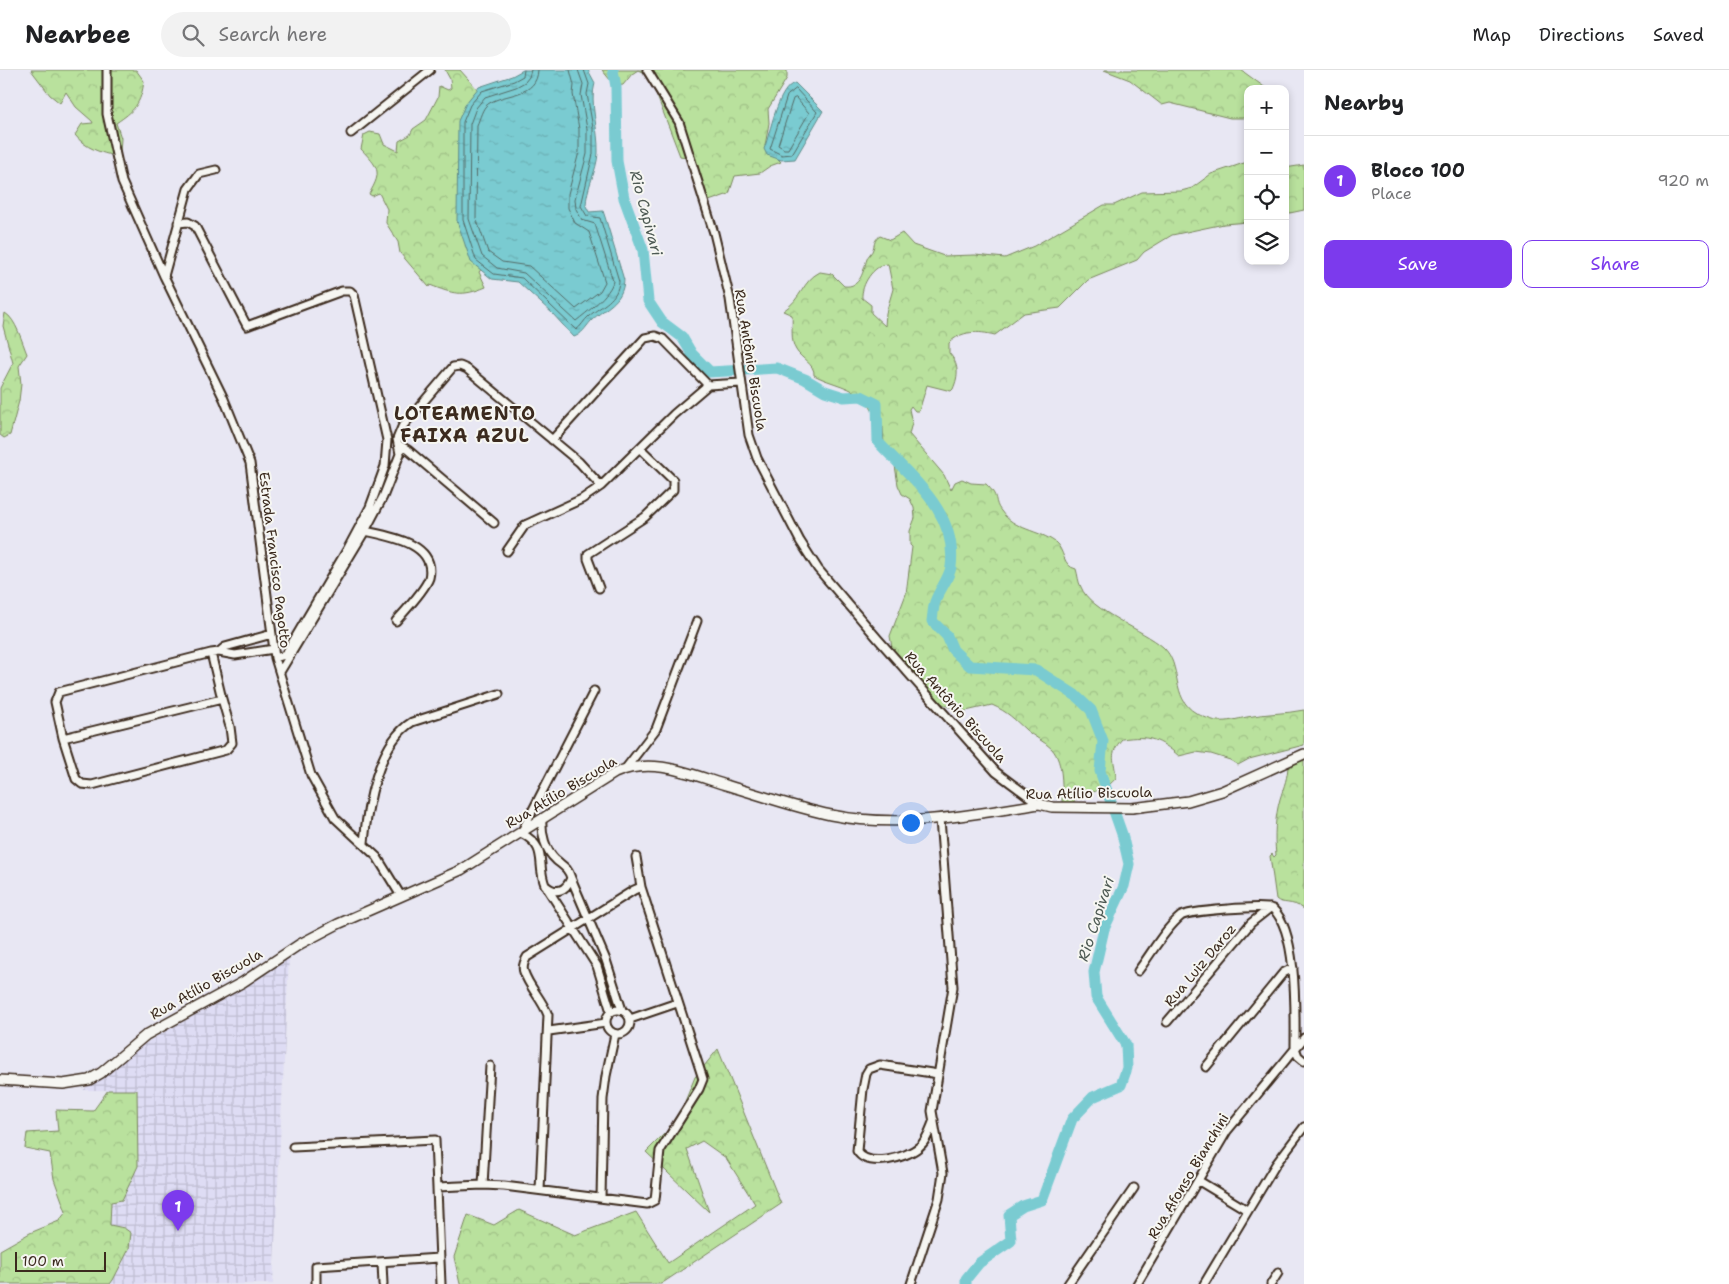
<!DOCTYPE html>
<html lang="en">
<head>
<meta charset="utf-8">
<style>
  :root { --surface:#fff; --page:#f2f2f2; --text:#202124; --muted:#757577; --line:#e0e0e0; --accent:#7c3aed }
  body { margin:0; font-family:"Shantell Sans",sans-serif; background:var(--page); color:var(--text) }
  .controls { position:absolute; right:15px; top:15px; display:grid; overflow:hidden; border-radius:10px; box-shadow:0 2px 8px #0003 }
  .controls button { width:45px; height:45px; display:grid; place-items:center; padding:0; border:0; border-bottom:1px solid var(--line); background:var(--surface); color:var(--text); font:25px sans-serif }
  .scale { position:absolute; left:15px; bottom:12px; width:91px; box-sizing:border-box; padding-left:5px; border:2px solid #3b2a1e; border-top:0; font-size:14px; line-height:18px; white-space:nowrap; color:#3b2a1e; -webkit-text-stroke:4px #f6f6f2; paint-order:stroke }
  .you { position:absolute; left:910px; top:752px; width:18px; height:18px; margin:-12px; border:4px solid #fff; border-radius:50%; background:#1a73e8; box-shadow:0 0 0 8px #1a73e833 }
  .badge { display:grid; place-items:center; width:32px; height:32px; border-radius:50%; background:var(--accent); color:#fff; font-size:16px; font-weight:700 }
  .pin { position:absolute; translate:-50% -41px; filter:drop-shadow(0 1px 2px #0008) }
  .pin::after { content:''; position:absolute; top:26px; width:18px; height:15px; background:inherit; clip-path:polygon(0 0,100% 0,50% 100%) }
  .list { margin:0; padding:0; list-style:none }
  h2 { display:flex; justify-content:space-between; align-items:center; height:65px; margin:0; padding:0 20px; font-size:21px }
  h2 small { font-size:16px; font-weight:400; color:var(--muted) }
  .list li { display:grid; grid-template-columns:32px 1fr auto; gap:15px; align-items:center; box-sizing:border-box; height:90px; padding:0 20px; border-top:1px solid var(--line) }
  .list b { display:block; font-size:19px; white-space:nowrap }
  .list p { margin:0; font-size:16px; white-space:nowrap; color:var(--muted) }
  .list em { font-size:16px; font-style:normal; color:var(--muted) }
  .actions { display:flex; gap:10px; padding:15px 20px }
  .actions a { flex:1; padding:11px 0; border:1px solid var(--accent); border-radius:10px; text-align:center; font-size:18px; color:var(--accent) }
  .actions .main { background:var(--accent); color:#fff }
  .icon { flex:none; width:28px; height:28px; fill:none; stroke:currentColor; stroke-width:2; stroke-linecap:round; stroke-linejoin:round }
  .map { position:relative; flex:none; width:1304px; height:1214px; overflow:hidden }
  header { display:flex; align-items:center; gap:30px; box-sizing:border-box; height:70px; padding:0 25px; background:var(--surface); border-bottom:1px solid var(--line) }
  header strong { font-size:24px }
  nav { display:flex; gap:28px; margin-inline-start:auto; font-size:18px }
  .search { width:350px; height:45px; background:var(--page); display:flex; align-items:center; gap:12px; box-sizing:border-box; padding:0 18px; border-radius:28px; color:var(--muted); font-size:19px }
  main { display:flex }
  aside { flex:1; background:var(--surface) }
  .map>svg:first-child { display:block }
</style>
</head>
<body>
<header>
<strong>Nearbee</strong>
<div class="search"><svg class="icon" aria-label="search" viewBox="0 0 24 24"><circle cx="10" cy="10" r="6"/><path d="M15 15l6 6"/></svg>Search here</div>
<nav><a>Map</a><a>Directions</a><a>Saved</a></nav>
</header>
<main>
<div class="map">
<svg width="1304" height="1214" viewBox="0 0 1304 1214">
  <defs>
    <pattern id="industrial-grid" width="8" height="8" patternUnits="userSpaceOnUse" patternTransform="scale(1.25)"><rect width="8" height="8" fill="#dedcf4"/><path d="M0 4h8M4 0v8" fill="none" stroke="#bfbdd1"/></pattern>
    <pattern id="forest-crowns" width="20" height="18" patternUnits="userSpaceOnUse" patternTransform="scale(1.25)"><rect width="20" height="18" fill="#b9e19d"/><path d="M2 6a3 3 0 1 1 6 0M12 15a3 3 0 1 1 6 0" fill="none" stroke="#a0c187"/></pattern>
    <pattern id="water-ripples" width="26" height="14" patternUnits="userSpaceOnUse" patternTransform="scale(1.25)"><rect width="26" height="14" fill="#7acbd1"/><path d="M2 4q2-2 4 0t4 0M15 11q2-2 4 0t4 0" fill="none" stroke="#6aaeb3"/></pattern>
  </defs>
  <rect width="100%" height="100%" fill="#e8e7f3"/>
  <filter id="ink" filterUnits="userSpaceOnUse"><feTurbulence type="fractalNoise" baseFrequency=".02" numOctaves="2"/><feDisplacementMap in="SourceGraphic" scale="10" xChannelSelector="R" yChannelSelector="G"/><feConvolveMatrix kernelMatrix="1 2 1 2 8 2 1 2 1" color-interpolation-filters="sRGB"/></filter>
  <g filter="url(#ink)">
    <path fill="url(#industrial-grid)" d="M289 887 273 1214H110L131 1172 124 1158 110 1155 111 1132 123 1130 137 1020H83L149 971 239 920Z"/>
    <path fill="url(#forest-crowns)" stroke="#7a865e" fill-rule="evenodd" d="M31 0H136L144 11C141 34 134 41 116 53L121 68 120 84 116 86C101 83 85 78 75 65L82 54 93 53 92 51 76 37 66 22 60 33 50 25Z
      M445 0H460L476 18H491L484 196 479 202 486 217C462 227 453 224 430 215L429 217 400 183 398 172 386 153 387 139 379 123 372 126 369 124C383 101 378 97 361 79L364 65 370 62 380 64 384 74 398 81 399 71 410 65 413 59 426 50 438 27 439 16 448 20 451 18 450 9Z
      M602 0H638L632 4 623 15 615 16Z
      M638 0H787V8L768 39 769 53 765 76 781 92 770 96 760 103 735 106 729 124 709 131 705 130 691 88 680 86 652 13 644 3Z
      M1104 0H1241L1267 19H1248V48H1230L1170 33 1162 35 1130 10Z
      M1244 93H1248V152L1224 154 1172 165 1144 182 1137 190 1088 210 1060 238 1024 243 995 265C978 261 962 260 949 273V283C959 294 959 305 953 319L951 321 927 315 919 341H915L911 336 909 339 912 353 909 364 944 405 951 420 955 412 962 409 971 413 986 414C1000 427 993 431 1001 441 1014 460 1039 460 1055 472 1065 480 1062 496 1076 499 1078 505 1078 512 1081 517 1090 541 1144 560 1163 577 1183 595 1170 628 1196 643 1201 646 1211 650 1217 651 1228 652 1237 649 1247 647 1266 643 1285 644 1304 640V675L1249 689 1238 695 1230 690 1211 684 1196 682 1179 686C1159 669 1149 665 1122 669 1108 685 1115 689 1116 708 1107 719 1095 723 1081 723L1074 731 1070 741 1062 736C1062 718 1064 693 1052 679 1044 671 1034 667 1026 660 1014 649 1008 642 992 635L966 641 947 636 926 626 895 595 890 566 906 524 912 477 910 475V461L915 448 914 438 910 429 902 424 898 415 894 389 884 376 883 357C875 349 873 339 866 331 853 316 830 314 814 305 815 294 801 289 796 280 790 271 793 256 792 245L783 241C802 229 802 211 820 202L832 204 844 216C861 218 863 201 867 189 868 185 872 183 873 179 875 173 874 170 880 166L890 170 902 163 913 175 944 186 975 185 1005 188 1034 176 1104 135H1114L1142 122 1181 121 1192 118 1211 104ZM888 194 893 219 886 243 885 256 871 243V235L862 228C861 215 873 195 888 194Z
      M1304 95V140L1285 144V98Z
      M5 243C16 249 22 272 27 284L19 296 21 314 19 331 10 365 4 368 0 365V318L13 293 3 256Z
      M1304 690V839C1292 830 1282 835 1276 829L1270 786 1272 784 1274 787 1276 785C1274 766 1275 747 1280 729 1284 716 1288 707 1288 694Z
      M718 979 781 1134 661 1214H460L454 1187 468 1145 494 1155 519 1140 575 1165 636 1142 668 1193 755 1134 726 1088 702 1071 687 1079 709 1142 646 1082 677 1051 695 1007Z
      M108 1020H137L138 1096 122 1130 111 1132 110 1155 124 1158 131 1163 129 1179 113 1210 110 1214H0V1180L30 1163 59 1151 66 1142 54 1109 50 1083 25 1078 27 1063 58 1061 56 1040 93 1041Z"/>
    <path fill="url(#water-ripples)" stroke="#618b89" d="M523 0H588L595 13C589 33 599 60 598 83 597 101 586 118 586 136L589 142 603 141 605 147 624 210C623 233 605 237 591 251 585 258 582 264 574 267L552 243 518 212 492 209 471 192 457 151 458 51 466 33 479 17 512 6Z
      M795 13 823 41 795 89 781 90 767 85 764 79C770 64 778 17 795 13Z"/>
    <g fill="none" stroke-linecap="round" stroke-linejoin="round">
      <path stroke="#546a66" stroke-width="1" d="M524 0 523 6 514 11 482 21 470 35 463 52V150L476 190 494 204 522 208 576 260C581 257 584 250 589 246 602 235 618 230 619 211L600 148 587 146 581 136 593 84V58L587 24 589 14 584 0
        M531 0 529 7 525 12 516 17 485 27 476 38 470 54 469 149 482 186 497 198 524 203 576 251C586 243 611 224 613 211L595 154 582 150 576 139 575 129 587 84V59L581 25 583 14 578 0
        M538 0C537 28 505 22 488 34 482 38 480 49 477 55L476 148 488 182 502 192 529 196 576 239 600 221 605 212 589 162 575 153 568 138V124L579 82V59L573 24 574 15 570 0
        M796 19 817 42 792 84 782 85 770 79 787 26Z
        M796 28 809 43 788 79H784L778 75 793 29Z"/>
      <path stroke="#7acbd1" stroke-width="11" d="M613 0 616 17 617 91 624 128 643 180 648 231 662 252 682 267 692 284 710 302 777 298 805 309 825 321 844 327 861 326 877 334 878 372C911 408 958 442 951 497 949 509 939 520 935 532 933 538 933 545 932 551L947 566 953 580 970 596 1036 600 1075 625 1091 640 1103 671 1100 701 1122 764 1129 794 1124 816 1104 859 1094 902 1096 927 1126 975 1127 998 1121 1015 1093 1027 1072 1049 1042 1130 1023 1136 1009 1145 1011 1171 979 1193 966 1209V1214"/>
      <g stroke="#3b2a1e" stroke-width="11">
        <path id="minor" d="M107 0V44L122 112 164 206 224 329 250 393 275 588 311 705 335 748 377 787 401 826
          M647 0 679 52 714 163 730 229 749 365 757 388 800 471 818 499 878 569 996 702 1039 734
          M351 63 430 0
          M178 153 188 152 195 156 247 256 342 221H350L354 225 387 370 385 396 370 437 348 478 285 585 275 588
          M164 206 188 119 199 104 216 100
          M552 370 645 268 655 266 663 269 708 315
          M398 374 408 380 494 453
          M365 461C388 466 437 473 429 508 425 520 405 541 396 551
          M507 481 525 455 582 429 601 416 674 344 708 315 741 313
          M599 518 588 489V484L645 447 673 420V410L641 379
          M219 582 225 577 272 564
          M211 583 222 629 63 668 55 632 59 622 211 583 219 582 235 585 274 579
          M280 602 365 461 383 427 400 384 397 369 402 357 453 297 460 296 467 299 579 392 601 416
          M63 668 76 709 82 714 92 715 226 680 232 673 230 657 222 629
          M626 698 656 659 697 551
          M542 749C541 764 545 780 556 790 563 796 568 798 571 808 566 821 556 825 545 815 536 792 549 778 521 763L594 621
          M364 773C367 736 378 673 412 652L499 624
          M571 808 606 890 622 940
          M547 818 597 896 611 942
          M1138 901C1151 884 1164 860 1181 846 1188 841 1263 835 1273 839 1298 862 1295 945 1295 978L1298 986 1304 991
          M606 952a12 12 0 1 1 24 0a12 12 0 1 1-24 0Z
          M630 949 677 933
          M1167 952 1251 853 1270 838
          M549 961 606 953
          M1206 997 1283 903 1293 898
          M934 1050C930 1059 927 1071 919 1077 906 1088 868 1099 857 1081L863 1019 866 1004 869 999 880 995 938 1004
          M293 1077 435 1070 441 1214
          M1199 1111 1247 1140
          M483 1115 490 996
          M437 1117 483 1115 504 1116 647 1134 655 1130 660 1081 699 1019 703 1009 641 817
          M540 1120 548 945C542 929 529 917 524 902 522 897 524 892 527 887L634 820 641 817 636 787
          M601 1128 603 1029 606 1006 615 964
          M382 1193 383 1214
          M316 1214V1196L439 1188
          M911 1214 939 1129 943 1103 932 1041 953 917 940 749
          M1068 1214 1134 1118
          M1137 1214 1227 1061 1304 968
          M1204 1214 1276 1094 1304 1057
          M1271 1214 1278 1203"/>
      </g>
      <g stroke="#3b2a1e" stroke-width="12">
        <path id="tertiary" d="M0 1010 63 1014 89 1010 101 1003 146 965 243 912 300 874 338 854 461 800 615 703C653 686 692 705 729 716 763 726 796 738 831 745 900 759 970 745 1039 734L1052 737 1132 738 1188 731 1222 721 1304 684"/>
      </g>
      <use href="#minor" stroke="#f6f6f2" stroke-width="7"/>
      <use href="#tertiary" stroke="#f6f6f2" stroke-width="9"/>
    </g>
  </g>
  <g text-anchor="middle" stroke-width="4" stroke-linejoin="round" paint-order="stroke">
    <g font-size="14" fill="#3b2a1e" stroke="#f6f6f2">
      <text transform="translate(751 290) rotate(81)" y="5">Rua Antônio Biscuola</text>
      <text transform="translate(275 490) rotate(83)" y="5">Estrada Francisco Pagotto</text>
      <text transform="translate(956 637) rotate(48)" y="5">Rua Antônio Biscuola</text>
      <text transform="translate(561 722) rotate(-31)" y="5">Rua Atílio Biscuola</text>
      <text transform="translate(1089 723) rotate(-1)" y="5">Rua Atílio Biscuola</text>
      <text transform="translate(1200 895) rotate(-50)" y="5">Rua Luiz Daroz</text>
      <text transform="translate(206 914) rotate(-30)" y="5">Rua Atílio Biscuola</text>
      <text transform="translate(1188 1106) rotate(-59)" y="5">Rua Afonso Bianchini</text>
    </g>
    <g font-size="15" font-style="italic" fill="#4e5a54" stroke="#f6f6f2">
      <text transform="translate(646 143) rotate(75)" y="5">Rio Capivari</text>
      <text transform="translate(1096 849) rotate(-72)" y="5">Rio Capivari</text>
    </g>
    <g font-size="19" font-weight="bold" letter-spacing="1" fill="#3b2a1e" stroke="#f6f6f2">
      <text x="465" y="350">LOTEAMENTO<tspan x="465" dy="22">FAIXA AZUL</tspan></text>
    </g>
  </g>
</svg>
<div class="controls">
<button>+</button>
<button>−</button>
<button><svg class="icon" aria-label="locate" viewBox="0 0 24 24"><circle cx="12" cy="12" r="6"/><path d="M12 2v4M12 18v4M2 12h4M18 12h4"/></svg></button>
<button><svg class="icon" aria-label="layers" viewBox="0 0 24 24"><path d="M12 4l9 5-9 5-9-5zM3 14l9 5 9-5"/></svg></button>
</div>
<div class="scale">100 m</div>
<div class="you"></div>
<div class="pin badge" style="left:178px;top:1161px">1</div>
</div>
<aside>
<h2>Nearby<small></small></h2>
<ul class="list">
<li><span class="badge">1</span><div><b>Bloco 100</b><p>Place</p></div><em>920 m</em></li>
</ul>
<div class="actions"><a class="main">Save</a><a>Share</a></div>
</aside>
</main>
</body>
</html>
